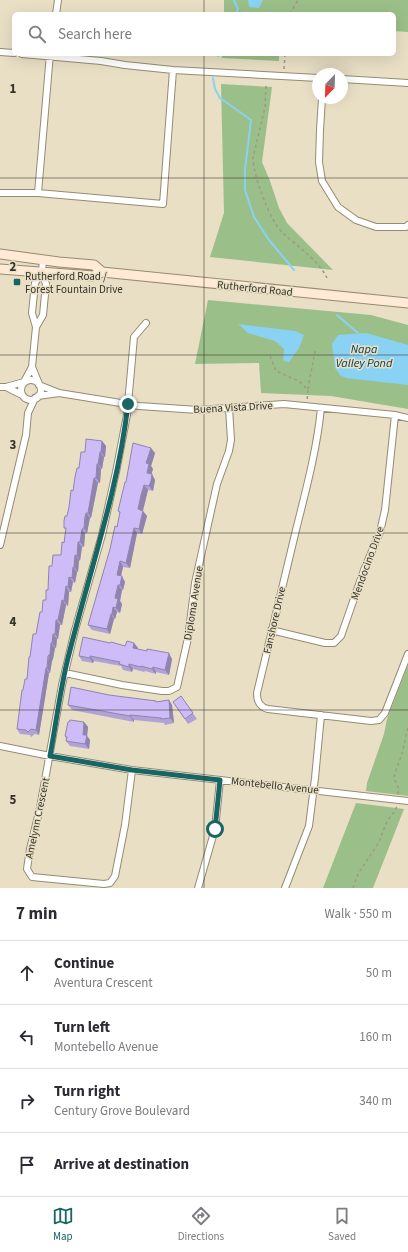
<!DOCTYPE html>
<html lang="en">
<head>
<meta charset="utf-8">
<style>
  :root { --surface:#fff; --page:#f2f2f3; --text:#2b2b33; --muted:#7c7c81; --line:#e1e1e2; --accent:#186663 }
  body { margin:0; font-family:"Source Sans 3",sans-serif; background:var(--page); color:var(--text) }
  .compass { position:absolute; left:312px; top:68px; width:36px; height:36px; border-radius:50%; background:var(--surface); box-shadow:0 4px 16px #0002; rotate:203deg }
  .stop { position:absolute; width:12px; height:12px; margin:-9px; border:3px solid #186663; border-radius:50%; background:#fff }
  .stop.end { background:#186663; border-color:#fff; box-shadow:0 1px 4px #0008 }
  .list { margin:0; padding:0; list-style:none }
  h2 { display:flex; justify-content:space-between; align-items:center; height:52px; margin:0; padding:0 16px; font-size:17px }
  h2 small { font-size:13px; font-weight:400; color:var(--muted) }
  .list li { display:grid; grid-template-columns:26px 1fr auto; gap:12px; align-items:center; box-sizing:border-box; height:64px; padding:0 16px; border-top:1px solid var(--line) }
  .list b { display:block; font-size:15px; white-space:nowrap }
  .list p { margin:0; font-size:13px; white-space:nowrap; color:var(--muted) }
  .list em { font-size:13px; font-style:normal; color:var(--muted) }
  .icon { flex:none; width:22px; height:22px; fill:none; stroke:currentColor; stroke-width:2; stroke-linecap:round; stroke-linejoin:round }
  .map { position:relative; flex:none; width:408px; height:888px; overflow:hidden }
  .search { position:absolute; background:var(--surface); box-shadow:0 4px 16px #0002; left:12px; right:12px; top:12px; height:44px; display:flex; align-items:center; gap:10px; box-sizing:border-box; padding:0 14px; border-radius:6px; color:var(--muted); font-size:15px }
  .sheet { height:308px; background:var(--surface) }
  nav { display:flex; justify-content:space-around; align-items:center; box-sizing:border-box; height:56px; border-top:1px solid var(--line); background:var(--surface); font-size:11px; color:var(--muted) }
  nav a { display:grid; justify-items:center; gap:2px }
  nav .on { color:var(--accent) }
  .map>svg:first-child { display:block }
</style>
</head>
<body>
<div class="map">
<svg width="408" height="888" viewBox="0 0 408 888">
  <rect width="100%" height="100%" fill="#e8dfc5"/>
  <path fill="#9bbf88" d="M224 0H408V32L394 31V14H224Z
    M222 54H279V61L222 58Z
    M221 84 272 87 262 162 270 181 279 208 287 223 333 270 210 257 224 213Z
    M208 300 371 315 408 325V409L331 396 261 393 259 363 195 364Z
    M408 665V796L366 791 367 783 384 734 387 719Z
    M356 803 404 809 373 888H323Z"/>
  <path fill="#89d2f4" d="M248 0H263L259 8 249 7Z
    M238 324 295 331 304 335 299 348 289 362 283 361 284 349 275 341 248 333Z
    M366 333 408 345V385L346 378 340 375 335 368 332 344 338 335Z"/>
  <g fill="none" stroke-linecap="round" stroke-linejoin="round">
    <path stroke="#89d2f4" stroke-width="2" d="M234 0 238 9 236 14
      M218 56V54
      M213 78 215 89 220 98 251 120 245 170V190L254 217 269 240 294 270
      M337 315 358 333"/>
    <g stroke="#948b73" stroke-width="8">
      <path id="street" d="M56 14 58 0
        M0 52 14 53
        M22 54 101 61 125 65 173 70 318 78
        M342 79 408 83
        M322 98 320 130 319 162 322 181 338 207 356 220 376 227H406L408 225
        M0 193H38L163 204 173 70
        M38 193 50 54
        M36 327 43 315 46 284 42 272
        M32 367 39 384
        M21 390a10 10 0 1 1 20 0a10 10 0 1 1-20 0Z
        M24 382 32 367 36 327 32 313 35 283 42 272 43 259
        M39 385 59 393 139 406 198 410 284 404 395 415 408 418
        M0 387H6L22 395
        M6 387 24 382
        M38 396 59 393
        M321 408C317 449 306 490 296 530 283 584 270 639 257 693 257 702 260 707 268 709L371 721 379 720 385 713 408 654
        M0 545 26 435 28 413 35 398
        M271 630 325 643H334L341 636 364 570 380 532 385 510 395 415
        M65 673 122 685 162 691H169L177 687 188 638 195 583 217 484 229 451 231 440 229 408
        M0 746 50 756 132 770 408 801
        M132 770 125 825 115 876 110 883 104 884 32 877 27 869 30 849 40 808 62 685 75 630 102 535 116 472 127 415 134 337 146 323
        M198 888 215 829 220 780
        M285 888 309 826 315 778 321 715"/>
    </g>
    <g stroke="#948b73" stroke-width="11">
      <path id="secondary" d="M0 254 59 262 94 265 102 272
        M0 269 93 276 102 272 408 303"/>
    </g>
    <path stroke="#9f9985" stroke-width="1.5" stroke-dasharray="3 3" stroke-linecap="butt" d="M290 14 298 0
      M284 69 285 54
      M266 86 265 107 253 158C253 175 270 221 282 232 297 247 317 258 327 278
      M270 356 276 371 299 381 308 390 307 401
      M308 389 315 351
      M398 794 399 789 394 778 395 773 402 754 408 727
      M353 888 358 874 379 842 387 821 395 811 397 806"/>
    <use href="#street" stroke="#fff" stroke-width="6"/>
    <use href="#secondary" stroke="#feead5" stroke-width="9"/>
  </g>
  <path fill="#b1a2d6" d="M102 441 106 446 105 457H104L102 469H101L100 483H98L91 518H90L89 522 87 533 85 534 84 547H82L80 561 79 560 78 572H77L75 583 73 582 71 592H69L68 606 66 605 62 625H60L58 639H57L56 648H55L53 659 52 661 50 673H49L39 735 35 734 31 737 30 735 20 734 17 729 23 690 27 679 30 657 36 634 46 600 52 566 61 555 64 543 66 529 64 528 79 468 85 452Z
    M155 453 151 466 153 469 151 474 155 480 154 486 153 491 148 490 145 501 142 511 147 516 142 534 137 533 130 568 123 567 121 576 125 582 123 590H122L120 601 122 604 120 613 117 612 115 619H114L110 634 92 630 88 625 117 527 120 514 118 511 126 482Z
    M110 643 125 646 134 643 138 648 137 649 172 659 169 675 156 672V674L145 671 144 672 133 669 132 672 123 670 121 666 94 661 93 663 82 661 79 656Z
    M109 695 156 701 157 702 169 700 172 705 174 723 165 725 164 723 134 720V722L72 710 68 705Z
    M181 696 197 719 188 724 173 702Z
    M84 722 88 727 87 736 90 740 89 749 70 746 66 741V739L65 736Z"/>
  <path fill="#9084ae" d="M102 441 106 446 105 457 101 452Z
    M151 448 155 453 151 466 153 469 150 479 147 473 146 463Z
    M100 452 104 457 102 469 98 464Z
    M97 464 101 469 100 483 96 478Z
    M152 474 155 480 153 491 149 486Z
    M94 478 98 483 91 518 88 513Z
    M144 485 148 490 142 515 138 509Z
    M143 511 147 516 142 534 139 529Z
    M86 513 90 518 87 533 84 528Z
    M134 528 137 533 130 568 126 563Z
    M82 529 85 534 84 547 80 542Z
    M78 542 82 547 80 561 77 556Z
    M75 555 79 560 78 572 74 567Z
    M120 561 123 567 120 580 117 575Z
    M73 567 77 572 75 583 72 578Z
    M122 576 125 582 123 590 120 585Z
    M69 577 73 582 71 592 68 587Z
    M118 585 122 590 120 601 122 604 120 613 116 608 115 598Z
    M66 586 69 592 68 606 64 601Z
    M62 600 66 605 62 625 58 620Z
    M113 607 117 612 115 619 112 614Z
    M111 614 114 619 110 634 107 629Z
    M56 620 60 625 58 639 55 634Z
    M53 634 57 639 56 648 52 643Z
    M51 643 55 648 53 659 52 661 50 673 47 668Z
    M134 643 138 648 137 653 133 648Z
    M169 653 172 659 169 675 165 670Z
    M90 656 94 661 93 663 90 658Z
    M129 664 133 669 132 672 129 667Z
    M153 667 156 672V674L152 669Z
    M46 668 49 673 39 735 36 730Z
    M169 700 172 705 174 723 170 718Z
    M130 715 134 720V722L130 716Z
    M84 722 88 727 87 736 90 740 89 749 85 744 83 735Z"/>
  <path fill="#cebcf9" stroke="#9084ae" d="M86 439 102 441 101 452H100L98 464H97L96 478H94L88 513H86L85 517 84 528 82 529 80 542H78L77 556 75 555 74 567H73L72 578 69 577 68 587 66 586 64 601 62 600 58 620H56L55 634H53L52 643H51L50 654 48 656 47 668H46L36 730 31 729 28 732 26 730 17 729 22 690H23L25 679H27L29 657H30L33 634H36L40 612H42L43 600H46V590H48L49 566H52L53 555H61L62 542 64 543 66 528H64V521L65 516H67L69 507 71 490 73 491 75 477 77 468H79L81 452H85Z
    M133 443 151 448 146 463 149 464 147 473 152 474 151 481 149 486 144 485 141 495 138 509 143 511 141 519 139 529 134 528 126 563 120 561 117 575 122 576 120 585H118L115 598 118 599 116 608 113 607 112 614H111L107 629 88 625 110 549 115 526 117 527 120 512 118 511 125 482H126Z
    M83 637 110 643 111 642 125 646 127 641 134 643 133 648 147 651V649L169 653 165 670 153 667 152 669 141 666V667L129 664V667L119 664 120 662 90 656V658L79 656Z
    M71 687 109 695 156 701V702L169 700 170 718 161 719V718L130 715V716L68 705Z
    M181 696 193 713 185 719 173 702Z
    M70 720 84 722 83 735H87L85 744 66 741 67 737 65 736 68 722H69Z"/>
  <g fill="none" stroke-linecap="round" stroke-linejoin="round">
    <path stroke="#186663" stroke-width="5" d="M128 404C118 491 89 573 68 658 60 690 56 724 50 756L132 770 220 780 215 829"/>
  </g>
  <path fill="none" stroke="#353228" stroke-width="1" stroke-opacity="0.55" d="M204 0V14M204 54V888M0 178H408M0 355H408M0 533H408M0 710H408"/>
  <rect fill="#186663" stroke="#e8dfc5" stroke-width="1.5" x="13" y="278" width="8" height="8" rx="2"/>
  <g text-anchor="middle" stroke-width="3" stroke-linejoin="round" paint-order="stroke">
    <g font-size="11" fill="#353228" stroke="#e8dfc5" text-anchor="start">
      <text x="25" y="280">Rutherford Road /<tspan x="25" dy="13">Forest Fountain Drive</tspan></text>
    </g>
    <g font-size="11" fill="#353228" stroke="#e8dfc5">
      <text transform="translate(255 288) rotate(6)" y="4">Rutherford Road</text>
      <text transform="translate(233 407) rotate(-3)" y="4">Buena Vista Drive</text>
      <text transform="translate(367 563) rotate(-70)" y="4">Mendocino Drive</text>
      <text transform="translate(193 603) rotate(-81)" y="4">Diploma Avenue</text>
      <text transform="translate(274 620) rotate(-77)" y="4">Fanshore Drive</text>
      <text transform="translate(275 785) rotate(6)" y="4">Montebello Avenue</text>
      <text transform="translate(37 818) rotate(-78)" y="4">Amelynn Crescent</text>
    </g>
    <g font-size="12" font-style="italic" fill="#004157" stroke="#e8dfc5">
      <text x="364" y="353">Napa<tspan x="364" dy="14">Valley Pond</tspan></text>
    </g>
  </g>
  <g font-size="13" text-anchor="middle" font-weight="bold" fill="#353228" stroke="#e8dfc5" stroke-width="3" stroke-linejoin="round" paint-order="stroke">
    <text x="13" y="93">1</text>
    <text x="13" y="271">2</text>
    <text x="13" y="449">3</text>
    <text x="13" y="626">4</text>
    <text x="13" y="804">5</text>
  </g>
</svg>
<svg class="compass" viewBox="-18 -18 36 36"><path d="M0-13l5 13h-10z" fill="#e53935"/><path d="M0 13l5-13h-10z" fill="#7c7c81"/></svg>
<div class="stop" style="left:215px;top:829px"></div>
<div class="stop end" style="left:128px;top:404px"></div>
<div class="search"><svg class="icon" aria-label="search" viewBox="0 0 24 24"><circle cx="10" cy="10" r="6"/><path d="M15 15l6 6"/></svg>Search here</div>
</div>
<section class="sheet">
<h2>7 min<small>Walk · 550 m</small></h2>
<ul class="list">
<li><svg class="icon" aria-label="ahead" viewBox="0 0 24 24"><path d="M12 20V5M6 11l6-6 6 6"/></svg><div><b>Continue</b><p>Aventura Crescent</p></div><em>50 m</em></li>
<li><svg class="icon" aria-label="left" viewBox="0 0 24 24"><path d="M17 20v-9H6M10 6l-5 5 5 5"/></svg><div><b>Turn left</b><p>Montebello Avenue</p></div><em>160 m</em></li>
<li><svg class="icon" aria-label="right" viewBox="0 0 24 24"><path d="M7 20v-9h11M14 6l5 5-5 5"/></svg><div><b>Turn right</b><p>Century Grove Boulevard</p></div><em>340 m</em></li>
<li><svg class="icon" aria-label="arrive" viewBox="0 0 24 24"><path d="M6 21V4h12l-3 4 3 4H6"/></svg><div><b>Arrive at destination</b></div></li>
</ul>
</section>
<nav>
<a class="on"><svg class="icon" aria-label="map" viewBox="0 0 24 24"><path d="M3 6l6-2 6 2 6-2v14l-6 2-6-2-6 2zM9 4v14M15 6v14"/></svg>Map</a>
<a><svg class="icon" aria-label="directions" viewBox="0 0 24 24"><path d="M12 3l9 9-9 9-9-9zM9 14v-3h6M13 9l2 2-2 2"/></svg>Directions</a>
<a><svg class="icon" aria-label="saved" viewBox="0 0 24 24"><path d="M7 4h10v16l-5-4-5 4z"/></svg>Saved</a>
</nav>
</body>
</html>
